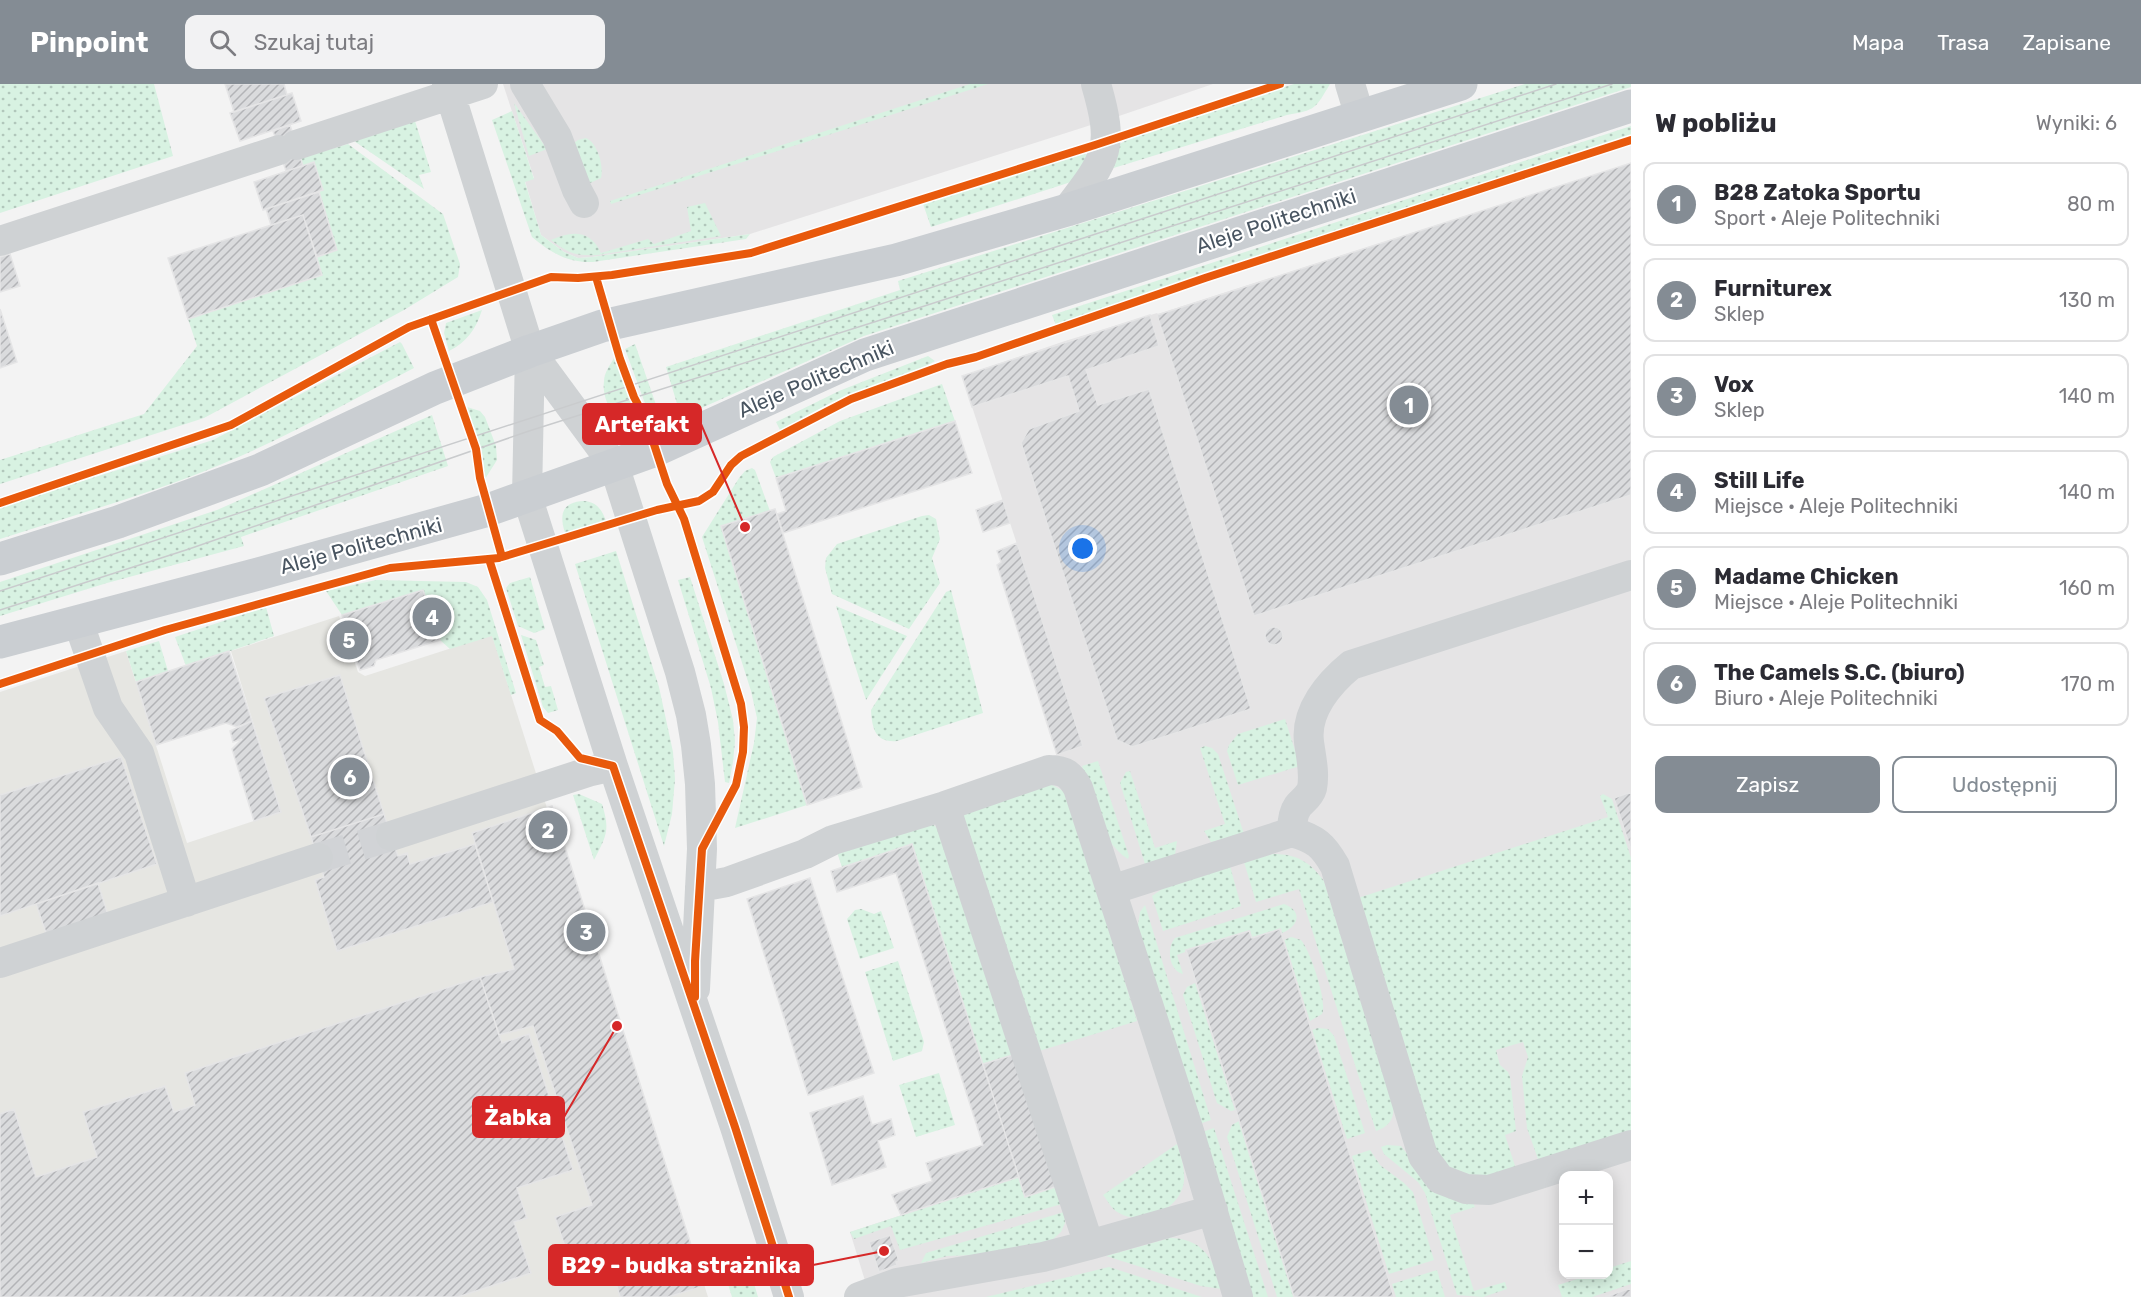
<!DOCTYPE html>
<html lang="pl">
<head>
<meta charset="utf-8">
<style>
  :root { --surface:#fff; --page:#f2f2f3; --text:#2b2b33; --muted:#7c7c81; --line:#e1e1e2; --accent:#848c94 }
  body { margin:0; font-family:Rubik,sans-serif; background:var(--page); color:var(--text) }
  .controls { position:absolute; right:18px; bottom:18px; display:grid; overflow:hidden; border-radius:12px; box-shadow:0 3px 15px #0003 }
  .controls button { width:54px; height:54px; display:grid; place-items:center; padding:0; border:0; border-bottom:2px solid var(--line); background:var(--surface); color:var(--text); font:30px sans-serif }
  .you { position:absolute; left:1083px; top:465px; width:21px; height:21px; margin:-15px; border:4px solid #fff; border-radius:50%; background:#1a73e8; box-shadow:0 0 0 9px #1a73e833 }
  .badge { display:grid; place-items:center; width:39px; height:39px; border-radius:50%; background:var(--accent); color:#fff; font-size:20px; font-weight:700 }
  .pin { position:absolute; translate:-50% -50%; border:3px solid #fff; box-shadow:0 2px 6px #0006 }
  .list { margin:0; padding:0; list-style:none }
  h2 { display:flex; justify-content:space-between; align-items:center; height:78px; margin:0; padding:0 24px; font-size:26px }
  h2 small { font-size:20px; font-weight:400; color:var(--muted) }
  .list li { display:grid; grid-template-columns:39px 1fr auto; gap:18px; align-items:center; box-sizing:border-box; height:84px; margin:0 12px 12px; padding:0 12px; border:2px solid var(--line); border-radius:12px }
  .list b { display:block; font-size:22px; white-space:nowrap }
  .list p { margin:0; font-size:20px; white-space:nowrap; color:var(--muted) }
  .list em { font-size:20px; font-style:normal; color:var(--muted) }
  .actions { display:flex; gap:12px; padding:18px 24px }
  .actions a { flex:1; padding:14px 0; border:2px solid var(--accent); border-radius:12px; text-align:center; font-size:21px; color:var(--accent) }
  .actions .main { background:var(--accent); color:#fff }
  .icon { flex:none; width:33px; height:33px; fill:none; stroke:currentColor; stroke-width:2; stroke-linecap:round; stroke-linejoin:round }
  .map { position:relative; flex:none; width:1631px; height:1213px; overflow:hidden }
  header { display:flex; align-items:center; gap:36px; box-sizing:border-box; height:84px; padding:0 30px; background:var(--accent); color:#fff }
  header strong { font-size:28px }
  nav { display:flex; gap:33px; margin-inline-start:auto; font-size:21px }
  .search { width:420px; height:54px; background:var(--page); display:flex; align-items:center; gap:15px; box-sizing:border-box; padding:0 21px; border-radius:12px; color:var(--muted); font-size:22px }
  main { display:flex }
  aside { flex:1; background:var(--surface) }
  .map>svg:first-child { display:block }
</style>
</head>
<body>
<header>
<strong>Pinpoint</strong>
<div class="search"><svg class="icon" aria-label="search" viewBox="0 0 24 24"><circle cx="10" cy="10" r="6"/><path d="M15 15l6 6"/></svg>Szukaj tutaj</div>
<nav><a>Mapa</a><a>Trasa</a><a>Zapisane</a></nav>
</header>
<main>
<div class="map">
<svg width="1631" height="1213" viewBox="0 0 1631 1213">
  <defs>
    <pattern id="grass-dots" width="8" height="8" patternUnits="userSpaceOnUse" patternTransform="scale(1.5)"><rect width="8" height="8" fill="#d8f2e2"/><path d="M2 2h.1M6 6h.1" fill="none" stroke="#b1c7bb" stroke-width="1.8" stroke-linecap="round"/></pattern>
    <pattern id="building-hatch" width="6" height="6" patternUnits="userSpaceOnUse" patternTransform="scale(1.5)"><rect width="6" height="6" fill="#dadbdd"/><path d="M-1 1l2-2M0 6l6-6M5 7l2-2" fill="none" stroke="#b3b4b7"/></pattern>
  </defs>
  <rect width="100%" height="100%" fill="#f3f3f3"/>
  <path fill="#e6e6e2" d="M339 532 358 588 365 592 492 551 547 724 552 722 708 1213H0V608L126 567 187 759 281 728 231 567Z"/>
  <path fill="#e5e4e5" fill-rule="evenodd" d="M503 0H1213L1119 32 750 150 592 173 578 174 564 168 541 151 525 97 534 94Z
    M1631 79V1213H870L850 1148 1018 1093 912 761 842 783 830 745 1083 662 962 292 1065 257 1157 229 1158 230ZM1564 1092H1608V1190H1564Z"/>
  <path fill="url(#grass-dots)" d="M0 0H154L173 72 0 129Z
    M970 0H988L611 120 610 117Z
    M1294 0H1330C1315 25 1316 26 1287 31L1107 86 1114 63 1138 50Z
    M1525 0H1631V3L864 252 681 333 666 283 900 206 898 197Z
    M514 19 547 65 529 72Z
    M512 27 534 95 525 98 541 151 564 168 578 174 592 173 750 150 746 155 593 178C568 179 551 169 532 153L492 36Z
    M415 37 431 88 419 91 424 105 354 57Z
    M1631 42V51L1204 190 1056 241 1052 231Z
    M586 54C598 59 604 83 601 94L590 99 574 59 578 56Z
    M348 60 443 130 460 180 458 193 404 226 204 334 0 400V376L144 330 197 262 188 235 322 191 317 173 337 166 319 108 323 106 314 79 303 82 301 74Z
    M1076 70H1095L1071 98 931 143 923 120Z
    M705 119 721 152 597 171C575 172 568 169 551 156 572 146 591 146 601 169L648 155 654 160 691 147 687 123Z
    M482 226C476 245 467 258 449 267L444 249 446 239Z
    M400 258 402 260 414 284C351 316 288 353 222 380 150 410 74 431 0 455V423L213 356Z
    M635 260 663 341 654 344 625 265Z
    M928 272 935 277 915 288 832 318 780 346 776 338 839 307Z
    M614 274 631 316 641 336 643 345C620 343 601 321 604 297 604 289 610 281 614 274Z
    M942 300 955 337 776 394 770 378 773 373 840 337Z
    M467 323 480 327 485 333 496 362 497 376 485 395 482 369Z
    M432 331 448 382 241 453 244 462 107 499 0 532V498L217 426Z
    M752 384 755 386 770 427 721 442 807 721 735 744 754 659 757 634 751 607 702 453 739 394 745 387Z
    M584 417C597 418 602 426 606 437L565 449C559 430 562 418 584 417Z
    M929 431 936 435 940 455 932 474 940 499 909 545 832 510 825 484 826 474 837 460 922 432Z
    M616 467 659 603 673 668 675 695 672 730 664 762 575 480Z
    M530 493 545 545 534 549 518 542 506 504 510 499Z
    M690 493 724 600 733 636 735 657 733 678 729 699 725 698 718 638 711 604 678 496Z
    M376 496 466 498 478 503 487 516 516 609 511 611 492 552 450 565 440 556 423 506 342 531 326 507Z
    M951 506 983 629 897 657C875 659 872 644 871 626L946 508Z
    M836 522 907 552 866 616Z
    M266 523 274 552 186 582 175 553Z
    M521 551 536 556 544 581 539 583 545 603 551 602 558 626 548 629 543 623Z
    M159 557 168 587 136 598 126 567Z
    M1285 635 1300 682 1238 701 1227 667 1229 661 1238 650Z
    M1205 662 1212 664 1218 670 1244 750 1211 758 1204 747 1225 740 1200 664Z
    M1098 677 1129 772 1128 775C1098 756 1093 714 1082 682Z
    M1130 687 1155 764 1177 757 1175 771 1145 780 1120 699 1126 688Z
    M1049 699 1063 707 1069 716 1137 937 1036 968 960 726Z
    M579 710 602 720C610 746 607 751 594 776L573 711Z
    M1603 710 1612 715 1631 774V1048L1539 1078 1527 1044 1522 992 1528 973 1523 958 1496 966 1500 981 1508 988 1510 993 1516 1047 1505 1051 1516 1085 1480 1094 1445 1082 1435 1071 1358 814 1608 733 1600 712Z
    M926 735 945 750 1016 970 983 980 912 761 842 783 836 765Z
    M1273 770C1297 770 1310 778 1324 797L1393 1021C1395 1034 1389 1043 1376 1047L1299 805 1256 818 1244 778Z
    M1230 782 1241 822 1163 847 1152 812 1165 803Z
    M1284 820C1303 827 1299 842 1282 849L1281 845 1252 853 1250 846 1185 866V868L1177 871 1183 890C1169 887 1166 864 1175 854Z
    M1145 821 1211 1036 1196 1041 1137 847 1140 828Z
    M861 825 874 830 881 827 894 864 860 875 847 835 855 826Z
    M1291 853 1301 856C1310 866 1328 919 1322 930L1310 937 1284 856Z
    M898 877 924 958 922 967 893 977 865 888Z
    M1195 899 1235 1026 1231 1027 1217 1019 1183 911 1187 903Z
    M1318 944 1328 945 1334 952 1365 1049 1347 1055 1312 946Z
    M939 989 955 1041 916 1053 899 1001Z
    M1239 1037 1294 1213H1277L1227 1053 1232 1041Z
    M1214 1044 1268 1213H1252L1199 1049Z
    M1177 1060C1181 1072 1185 1084 1184 1097 1181 1125 1143 1143 1119 1129 1112 1126 1108 1117 1103 1111Z
    M1387 1061 1401 1062 1408 1071 1473 1118 1475 1123 1450 1131 1474 1207 1505 1198 1507 1205 1483 1213 1457 1211 1425 1109 1418 1098 1384 1070 1381 1063Z
    M1370 1066 1380 1081 1404 1099 1413 1108 1434 1176 1389 1190 1352 1072Z
    M1019 1093 1025 1113 1058 1102 1062 1120 900 1166 891 1142 854 1155 850 1148Z
    M1064 1128 1065 1139 1061 1148 1051 1157 1002 1170 947 1172 921 1179 926 1169Z
    M1170 1154C1204 1155 1213 1175 1222 1205L1201 1202 1106 1172Z
    M1631 1177V1200L1592 1213H1562L1558 1201 1590 1191 1608 1190 1609 1184Z
    M1109 1183 1202 1213H986Z
    M750 1186 758 1213H732L726 1194Z
    M1437 1186 1445 1213H1396L1392 1200Z"/>
  <path fill="url(#building-hatch)" stroke="#e5e5e6" stroke-width="1.5" d="M225 0H284L287 11 234 28Z
    M292 9 301 37 240 57 230 29Z
    M290 41 303 82 286 87 273 47Z
    M314 78 323 106 263 126 254 98Z
    M1631 79V411L1254 532 1157 231Z
    M319 108 337 166 317 173 303 131 271 141 266 125Z
    M303 131 322 191 188 235 168 174Z
    M10 170 20 202 0 208V173Z
    M0 225 17 278 0 284Z
    M1150 231 1159 262 1086 286 1098 321 1149 305 1251 625 1132 663 1117 656 1021 359 1029 345 1079 327 1068 292 972 323 962 292Z
    M955 337 972 389 783 449 777 430 786 427 776 394Z
    M1003 416 1010 439 983 448 976 426Z
    M775 425 862 703 807 721 721 442Z
    M1017 459 1083 662 1057 671 997 481 1001 478 997 467Z
    M423 506 440 556 376 576 374 582 360 586 342 531Z
    M1265 552a9 9 0 1 1 18 0a9 9 0 1 1-18 0Z
    M229 567 252 637 237 643 226 639 156 661 136 598Z
    M340 591 384 730 311 753 264 614Z
    M252 637 281 728 254 737 232 665 242 655 233 658 230 647Z
    M121 673 157 780 0 832V711Z
    M1631 708V766L1614 714Z
    M552 722 704 1202 668 1213H620L609 1174 573 1186 555 1133 592 1121 533 942 499 951 480 893 514 885 472 749Z
    M384 730 398 772 407 769 410 780 475 760 493 818 337 867 315 796 324 793 311 753Z
    M912 760 1019 1093 901 1131 892 1111 932 1097 926 1079 983 1061 896 789 837 808 831 787Z
    M810 794 874 989 808 1011 747 815Z
    M98 799 108 831 47 852 36 820Z
    M1280 845 1394 1213H1294L1186 866 1249 847 1252 854Z
    M480 893 502 959 529 950 573 1086 517 1104 527 1134 514 1138 531 1189 458 1213H0V1030L14 1025 36 1093 97 1073 83 1028 165 1002 174 1028 195 1021 185 989Z
    M1016 970 1058 1102 1025 1113 983 980Z
    M863 1012 872 1041 891 1035 895 1051 878 1057 886 1083 832 1101 810 1029Z
    M890 1151 899 1177 896 1178 897 1181 879 1188 869 1158Z
    M1631 1204V1213H1605Z"/>
  <g fill="none" stroke-linecap="round" stroke-linejoin="round">
    <path stroke="#d1d3d6" stroke-width="30" stroke-dasharray="30 15" stroke-linecap="butt" d="M318 774 391 752"/>
    <path stroke="#cfd2d4" stroke-width="30" d="M447 0 530 267 527 412 613 682 735 1043 789 1213
      M525 0 557 53 577 106 584 119
      M1350 0 1360 33
      M296 61 483 0
      M1067 126C1107 74 1115 65 1096 0
      M0 157 279 66
      M530 267 614 381 680 588 691 631 696 661 700 700 702 765 695 905
      M78 537 108 624 139 669 186 818
      M945 722 1049 686C1065 686 1071 691 1078 704L1189 1047 1238 1213
      M1292 748C1292 740 1293 729 1298 722 1303 716 1310 712 1312 704 1315 689 1311 673 1309 658 1305 627 1329 599 1351 581L1631 491
      M391 752 591 687 613 682
      M700 803 727 798 805 770 833 756 945 722 1089 1161 1213 1126
      M1111 806 1292 748C1316 755 1323 761 1335 782L1423 1072 1440 1095 1466 1105 1489 1106 1631 1061
      M0 879 318 774
      M859 1213 897 1199 1043 1173 1089 1161"/>
    <path stroke="#caced2" stroke-width="33" d="M0 475 118 438 260 386 435 304 530 267 602 242 896 176 1067 126 1461 0
      M0 558 262 489 488 426 656 366 865 271 1631 22"/>
    <path stroke="#c9cbcd" stroke-width="1.5" d="M0 507C519 340 1037 168 1556 0
      M0 526 189 465 529 347 909 227 1612 0"/>
    <g stroke="#fff" stroke-width="11">
      <path id="cycleway" d="M596 193 620 275 634 313 646 336 667 400 684 435 741 620 744 643 743 668 736 701 702 765 695 877V913
        M431 235 476 365 480 394 502 473 657 426 699 417 713 408 731 381 741 372 851 315 947 280 976 273 1205 194 1631 56
        M0 419 231 341 409 243 551 193 578 194 612 191 751 169 1095 61 1280 0
        M489 475 540 636 557 647 580 674 613 682 735 1043 789 1213
        M0 600 165 546 390 484 499 474"/>
    </g>
    <use href="#cycleway" stroke="#e8590c" stroke-width="8"/>
  </g>
  <g text-anchor="middle" stroke-width="4.5" stroke-linejoin="round" paint-order="stroke">
    <g font-size="21" fill="#495561" stroke="#fff">
      <text transform="translate(1276 137) rotate(-18)" y="7">Aleje Politechniki</text>
      <text transform="translate(816 295) rotate(-23)" y="7">Aleje Politechniki</text>
      <text transform="translate(361 462) rotate(-15)" y="7">Aleje Politechniki</text>
    </g>
  </g>
  <path fill="none" stroke="#d62828" stroke-width="2" d="M745 443L701 340M617 942L564 1033M884 1167L813 1181"/>
  <g fill="#d62828" stroke="#fff" stroke-width="2">
    <circle cx="745" cy="443" r="6"/>
    <circle cx="617" cy="942" r="6"/>
    <circle cx="884" cy="1167" r="6"/>
  </g>
  <g fill="#d62828" stroke="#d62828" stroke-width="2">
    <rect x="583" y="320" width="118" height="40" rx="6"/>
    <rect x="473" y="1013" width="91" height="40" rx="6"/>
    <rect x="549" y="1161" width="264" height="40" rx="6"/>
  </g>
  <g font-size="22" text-anchor="middle" font-weight="bold" fill="#fff">
    <text x="642" y="348">Artefakt</text>
    <text x="518" y="1041">Żabka</text>
    <text x="681" y="1189">B29 - budka strażnika</text>
  </g>
</svg>
<div class="controls">
<button>+</button>
<button>−</button>
</div>
<div class="you"></div>
<div class="pin badge" style="left:1409px;top:321px">1</div>
<div class="pin badge" style="left:548px;top:746px">2</div>
<div class="pin badge" style="left:586px;top:848px">3</div>
<div class="pin badge" style="left:432px;top:533px">4</div>
<div class="pin badge" style="left:349px;top:556px">5</div>
<div class="pin badge" style="left:350px;top:693px">6</div>
</div>
<aside>
<h2>W pobliżu<small>Wyniki: 6</small></h2>
<ul class="list">
<li><span class="badge">1</span><div><b>B28 Zatoka Sportu</b><p>Sport · Aleje Politechniki</p></div><em>80 m</em></li>
<li><span class="badge">2</span><div><b>Furniturex</b><p>Sklep</p></div><em>130 m</em></li>
<li><span class="badge">3</span><div><b>Vox</b><p>Sklep</p></div><em>140 m</em></li>
<li><span class="badge">4</span><div><b>Still Life</b><p>Miejsce · Aleje Politechniki</p></div><em>140 m</em></li>
<li><span class="badge">5</span><div><b>Madame Chicken</b><p>Miejsce · Aleje Politechniki</p></div><em>160 m</em></li>
<li><span class="badge">6</span><div><b>The Camels S.C. (biuro)</b><p>Biuro · Aleje Politechniki</p></div><em>170 m</em></li>
</ul>
<div class="actions"><a class="main">Zapisz</a><a>Udostępnij</a></div>
</aside>
</main>
</body>
</html>
